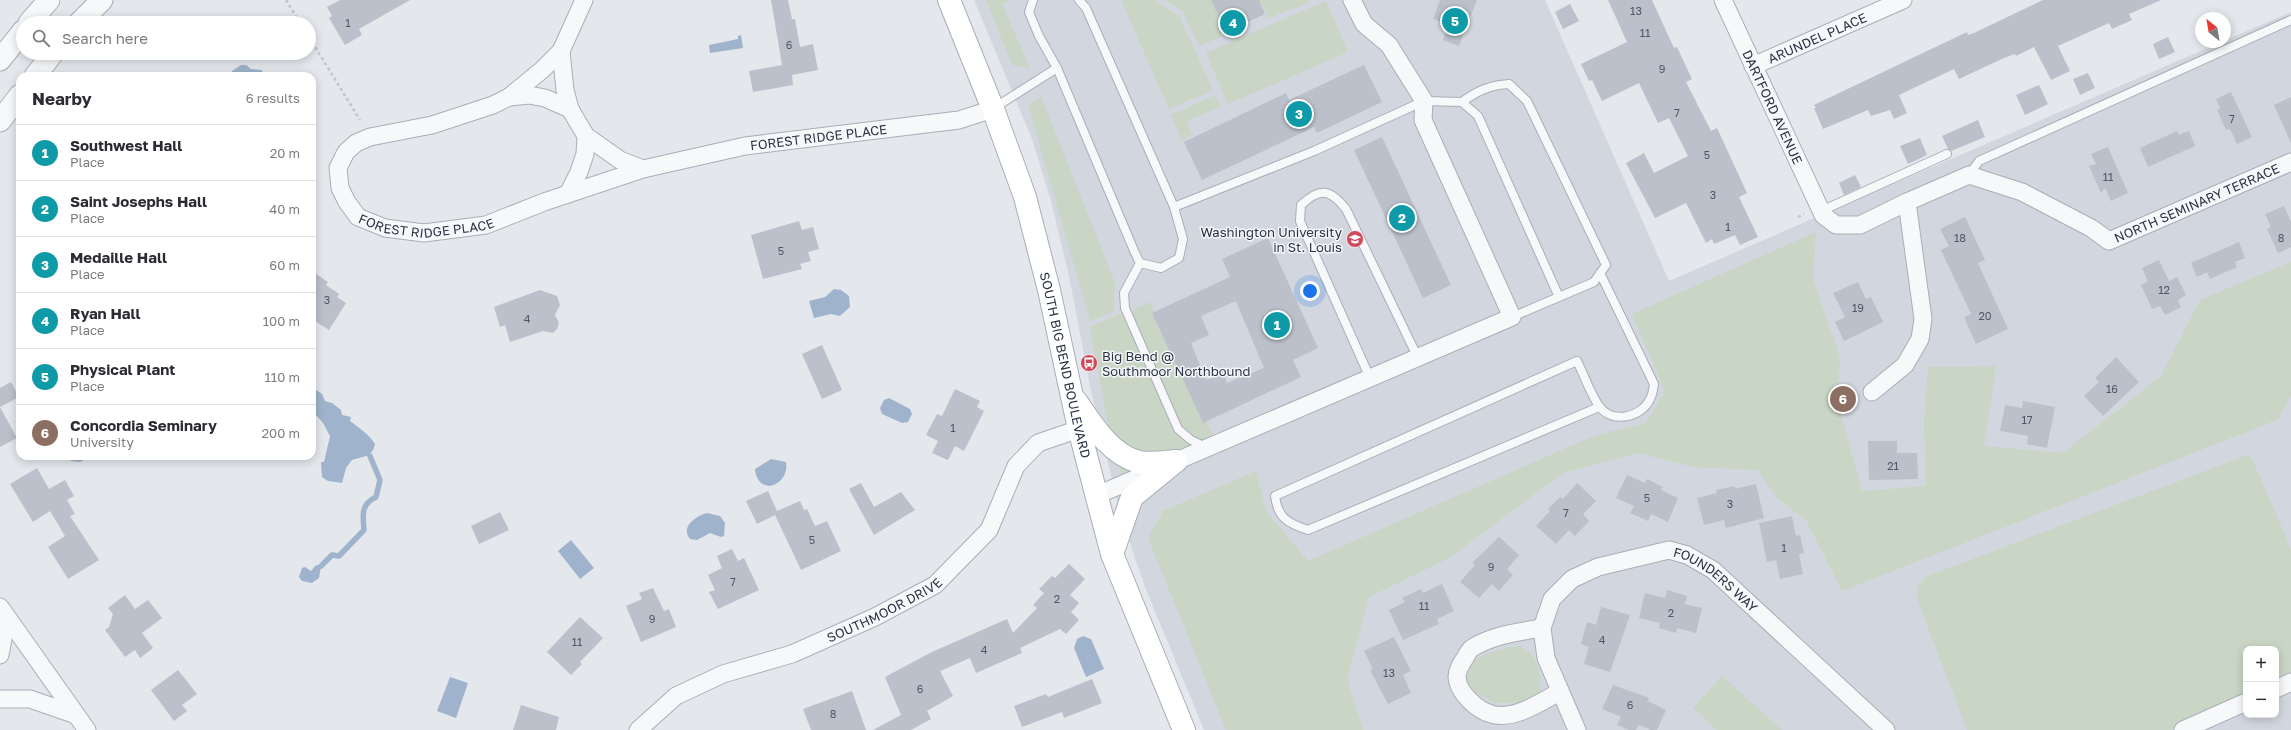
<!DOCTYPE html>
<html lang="en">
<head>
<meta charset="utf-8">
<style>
  :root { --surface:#fff; --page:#f7f7f7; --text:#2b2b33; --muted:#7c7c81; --line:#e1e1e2; --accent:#d1495b }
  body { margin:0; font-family:"Golos Text",sans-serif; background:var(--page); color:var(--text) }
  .controls { position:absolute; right:12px; bottom:12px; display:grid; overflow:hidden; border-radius:8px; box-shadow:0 2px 10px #0003 }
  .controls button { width:36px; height:36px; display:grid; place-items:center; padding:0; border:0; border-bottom:1px solid var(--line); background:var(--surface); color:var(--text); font:20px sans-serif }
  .compass { position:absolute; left:2195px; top:12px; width:36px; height:36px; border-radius:50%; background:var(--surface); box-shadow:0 2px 10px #0003; rotate:329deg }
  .you { position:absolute; left:1310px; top:291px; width:14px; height:14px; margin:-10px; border:3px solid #fff; border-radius:50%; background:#1a73e8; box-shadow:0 0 0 6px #1a73e833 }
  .badge { display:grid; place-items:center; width:26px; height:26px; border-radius:50%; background:var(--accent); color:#fff; font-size:13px; font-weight:700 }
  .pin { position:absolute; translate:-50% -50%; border:2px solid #fff; box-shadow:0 1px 4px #0006 }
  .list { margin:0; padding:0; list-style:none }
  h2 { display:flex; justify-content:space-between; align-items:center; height:52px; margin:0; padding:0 16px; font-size:17px }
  h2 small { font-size:13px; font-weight:400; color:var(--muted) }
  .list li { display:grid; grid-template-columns:26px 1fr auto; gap:12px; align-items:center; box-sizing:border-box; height:56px; padding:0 16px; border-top:1px solid var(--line) }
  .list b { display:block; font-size:15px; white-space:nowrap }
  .list p { margin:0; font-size:13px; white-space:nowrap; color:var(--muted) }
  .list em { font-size:13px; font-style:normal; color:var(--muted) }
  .icon { flex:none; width:22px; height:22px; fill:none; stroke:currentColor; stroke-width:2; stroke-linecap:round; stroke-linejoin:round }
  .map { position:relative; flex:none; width:2291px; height:730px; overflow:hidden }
  .search { position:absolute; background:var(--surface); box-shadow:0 2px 10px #0003; left:16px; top:16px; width:300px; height:44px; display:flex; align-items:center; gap:10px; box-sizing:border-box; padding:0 14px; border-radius:22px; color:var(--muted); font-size:15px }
  .panel { position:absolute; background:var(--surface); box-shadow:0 2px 10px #0003; left:16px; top:72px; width:300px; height:388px; border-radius:12px }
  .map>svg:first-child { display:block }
</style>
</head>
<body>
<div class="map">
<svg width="2291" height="730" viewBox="0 0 2291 730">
  <rect width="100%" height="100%" fill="#e4e7ec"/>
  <path fill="#d2d6de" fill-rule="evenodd" d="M974 0H1545L1669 281 2291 12V730H1204L1145 587 1121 517 1091 391 1069 276 1051 201 1032 139ZM2246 649H2276V715H2246Z"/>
  <path fill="#c9d6c5" d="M986 0H1011L1002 4 1030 68 1012 65Z
    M1121 0H1155L1179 16 1213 90 1169 109Z
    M1165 0H1211L1226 32 1221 37 1199 46 1183 12Z
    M1259 0H1308L1310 2 1269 18Z
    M1326 1 1348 52 1228 104 1206 53Z
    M1215 95 1221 107 1186 121 1192 135 1182 140 1171 115Z
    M1041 96 1115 283 1113 312 1090 321 1029 108 1031 104Z
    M1816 232 1813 279 1840 358 1837 400 1862 491 1926 486 1924 422 1928 367 1996 366 1984 446 2063 453 2161 376 2200 300 2291 262V396L2277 420 1842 591 1806 520 1778 499 1758 470 1693 467 1638 453 1563 473 1449 558 1369 597 1347 679 1363 730H1226L1148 538 1163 511 1256 471 1266 511 1308 561 1596 435 1646 423 1665 391 1632 314Z
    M1150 302 1213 435 1121 475 1108 425 1090 327 1123 312 1131 314 1135 309Z
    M2250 454 2291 549V677L2276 684V649H2246V697L2171 730H1967L1916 596 1919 585 1925 577Z
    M1508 647C1512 647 1517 646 1521 647 1537 652 1542 677 1540 691L1529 701 1524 703H1493L1470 688 1466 677V667L1483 655Z
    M1722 676 1782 730H1717L1693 708Z"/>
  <path fill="#9fb4cc" d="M741 35 743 48 710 53 709 45 738 39V36Z
    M241 65H246L251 69 262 70 263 76H230L232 71Z
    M834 289 841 290 849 296 850 307 840 316 831 314 814 318 809 301 825 297Z
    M312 387 322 394 325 401 332 403 341 410 342 415 351 417 350 421C359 428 369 434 375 444 372 458 364 456 352 460L346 468 342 483 328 481 322 477 321 462H324L330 436 323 423 315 414 312 415Z
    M889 398 910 409 912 414 908 422 902 423 882 414 880 408 884 400Z
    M69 456H90L80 462 71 461Z
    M771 459 786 462C790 485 758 498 755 469Z
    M707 513 720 516 725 523 724 536 721 537 710 533 697 540 690 539C680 527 696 516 707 513Z
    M571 540 594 568 580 579 558 551Z
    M316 565 321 566 319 578 312 583 302 581 299 577 302 568 305 567 311 571Z
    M1083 636 1091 639 1104 669 1086 677 1074 648 1077 639Z
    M450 677 468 683 456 718 437 711Z"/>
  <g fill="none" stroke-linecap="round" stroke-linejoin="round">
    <path stroke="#9fb4cc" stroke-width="5.5" d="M321 566 332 555 339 556 364 530C363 515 360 505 376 497L380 480 370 456"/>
  </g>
  <path fill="#bbc0ca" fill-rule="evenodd" d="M340 0H410L359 29 362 35 345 45 329 18 332 16 327 7Z
    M771 0H788L792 19H795L800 47 813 44 818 70 792 75 793 85 753 92 749 71 782 65Z
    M1211 0H1259L1265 14 1226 32Z
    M1440 0H1477L1459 46 1443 40 1448 24 1433 19Z
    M1608 0H1652L1674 48 1677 47 1692 79 1686 82 1711 131 1717 128 1747 193 1739 197 1758 237 1740 245 1735 235 1714 244 1712 239 1706 243 1686 203 1655 218 1626 163 1644 153 1654 173 1688 156 1669 118 1658 123 1639 83 1602 101 1592 80 1589 81 1581 64 1627 42Z
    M2043 0H2161L2129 14 2132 20 2112 29 2109 23 2058 46 2070 71 2051 80 2034 47 2016 56 2015 54 2004 58 1959 79 1954 69 1899 95 1907 113 1894 119 1890 110 1871 116 1868 110 1823 129 1814 108H1816L1814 105 1967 32 1968 35 1974 33Z
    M1570 4 1579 21 1563 29 1555 12Z
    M2168 37 2175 52 2159 59 2153 44Z
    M1364 65 1382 102 1317 133 1314 127 1202 180 1184 142 1286 93 1289 100Z
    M2088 73 2095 88 2080 95 2073 79Z
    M2039 85 2048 104 2025 115 2016 95Z
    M2231 92 2252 137 2237 144 2230 129 2226 130 2217 110 2220 108 2216 99Z
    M2291 97V143L2274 105Z
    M1978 120 1985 137 1951 151 1948 149 1942 136Z
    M2177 131 2179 135 2189 131 2195 146 2148 167 2140 148Z
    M1382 137 1451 285 1423 298 1354 150Z
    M1920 138 1927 155 1908 164 1900 146Z
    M2108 147 2128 193 2111 201 2105 188 2101 193 2089 166 2096 164 2091 154Z
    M1855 175 1861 187 1844 195 1839 183Z
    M2284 206 2291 222V247L2278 253 2267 229 2271 227 2265 214Z
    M1965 217 1985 260 1978 263 2008 329 1976 344 1964 317 1971 314 1941 250 1949 246 1940 229Z
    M799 221 802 230 813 227 819 249 808 252 811 261 800 264 802 269 763 279 751 235Z
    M1268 238 1318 348 1293 360 1301 377 1203 423 1152 313 1230 277 1222 259ZM1236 301 1264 368 1227 383 1223 373 1206 380 1191 343 1209 335 1201 316Z
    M2239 242 2245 258 2235 262 2237 267 2210 279 2207 272 2197 277 2191 263Z
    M2159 260 2169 281 2177 277 2186 295 2178 300 2181 307 2165 315 2160 306 2152 309 2141 285 2148 281 2142 268Z
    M312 271 328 282 326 285 339 294 337 297 346 303 329 330 312 319Z
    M1858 282 1866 299 1871 297 1883 322 1844 341 1835 322 1845 317 1833 293Z
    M540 290 557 296 560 305 555 315 559 323 557 329 553 333 543 331 510 342 505 325 500 327 494 307Z
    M822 345 842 390 822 399 802 354Z
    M2116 357 2139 382 2103 416 2084 396 2099 382 2095 378Z
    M11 382 19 397 0 407 17 438 0 447V388Z
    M955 389 980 401 977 407 984 411 964 451 955 446 948 460 932 453 938 441 926 435 937 414 942 416Z
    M2023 401 2055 407 2047 448 2027 444 2028 436 2000 431 2005 405 2022 408Z
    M1868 441H1897V453H1917L1918 479 1869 480Z
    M37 468 49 489 65 480 74 496 67 500 75 514 70 516 99 560 68 579 48 547 65 536 50 511 33 522 10 484Z
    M1627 475 1645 483 1647 479 1663 487 1661 490 1678 498 1668 522 1651 514 1648 521 1630 513 1634 506 1616 498Z
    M861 483 874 507 901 492 915 510 874 535 849 489Z
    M1577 483 1596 501 1583 514 1589 521 1575 536 1569 530 1556 544 1536 526 1550 511 1548 509 1560 497 1563 499Z
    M1756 484 1764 518 1726 528 1724 520 1704 525 1697 498 1717 493 1716 490 1735 486V489Z
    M768 491 777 511 800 501 804 510 807 509 815 526 827 521 841 551 801 570 775 515 757 524 746 501Z
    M500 512 509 530 479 544 471 526Z
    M1792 516 1796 536 1800 535 1804 553 1799 554 1803 574 1780 579 1776 560 1767 562 1759 523Z
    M1499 537 1519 555 1507 569 1513 575 1499 591 1492 584 1479 598 1460 582 1475 565 1472 563Z
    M732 549 738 561 744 558 759 590 718 609 709 592 715 590 708 575 722 568 717 556Z
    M1069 564 1085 579 1070 595 1079 603 1071 612 1079 620 1066 634 1060 629 1020 648 1022 653 976 673 970 658 940 671 953 696 927 711 931 719 911 730H873L901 715 885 677 932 652 1007 619 1013 633 1037 608 1033 605 1044 593 1039 589 1052 576 1055 578Z
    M1442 584 1454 611 1437 619 1439 624 1403 640 1389 610 1405 602 1402 598 1421 589 1423 593Z
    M653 588 664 611 669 609 676 627 641 642 626 606 642 599 639 593Z
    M1667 590 1687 596 1685 604 1702 608 1696 633 1677 628 1676 633 1659 628 1660 623 1639 618 1645 593 1665 598Z
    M125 595 135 609 148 600 162 618 142 633 153 648 140 658 135 650 125 657 105 630 109 627 113 614 108 608Z
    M1601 607 1630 615 1610 672 1584 664 1589 647 1581 644 1587 622 1596 625Z
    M580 617 603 638 580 662 582 664 571 675 547 652Z
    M1394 637 1411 671 1403 675 1411 693 1388 704 1370 670 1373 669 1364 651Z
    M178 670 197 694 182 705 187 711 174 721 151 690Z
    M1092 679 1102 703 1064 718 1062 712 1022 727 1014 706 1046 694 1048 697Z
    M1613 685 1649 698 1648 701 1666 710 1657 730H1651L1639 725 1636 730H1629L1617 725 1621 717 1602 709Z
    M852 691 866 730H811L803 709Z
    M521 705 559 717 556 730H513Z"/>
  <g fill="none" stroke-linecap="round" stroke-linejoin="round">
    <g stroke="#a9aeb7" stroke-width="10">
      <path id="service" d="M1033 0 1029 12 1039 36 1057 68 1135 253 1140 263 1161 268 1179 258 1183 239 1174 207 1086 8 1079 0
        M1462 102C1477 91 1490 85 1509 84L1527 101 1606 265 1594 282 1512 317
        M994 108 1057 68
        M1969 175 1979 161 2291 20
        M1174 207 1314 151 1424 101 1462 102 1478 116 1559 297
        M1821 211 1947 154
        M1140 263 1124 293 1125 308 1178 429 1191 440 1206 447
        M1370 378 1300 221 1301 205C1320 187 1330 189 1346 209L1418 358
        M1599 407 1308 530C1287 523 1278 518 1275 496L1577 361C1584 375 1590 393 1599 406 1612 424 1641 418 1650 399 1653 394 1653 389 1654 384L1600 273"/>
    </g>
    <g stroke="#a9aeb7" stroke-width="19">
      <g id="minor">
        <path id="s1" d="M584 0 561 51 542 70 509 97 493 105 432 125 370 137 356 143 346 152 338 168 340 188 347 202 358 217 385 228 424 233 486 225 544 202 643 169 745 146 959 120 993 109"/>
        <path id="s2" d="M1723 0 1823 215 1836 225H1860L1907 202 1923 319 1920 339 1905 365 1872 392"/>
        <path d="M561 51 565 90 570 109"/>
        <path id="s3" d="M1753 66 1903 0"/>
        <path d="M509 97 529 95 545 98 570 109 586 136 585 154 579 172 568 194"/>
        <path d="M586 136 620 160 643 169"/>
        <path id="s4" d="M1907 202 1969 175 2022 192 2091 228 2109 241 2291 162"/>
        <path d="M1095 496 1512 317 1423 120 1424 101 1389 45 1364 24 1352 0"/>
        <path d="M0 607 87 730"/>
        <path d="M1542 628C1518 632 1493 635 1472 648 1469 650 1467 655 1465 658 1461 664 1457 670 1457 677 1458 693 1477 710 1491 714 1513 721 1541 702 1559 692"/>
        <path d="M0 655 7 618"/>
        <path d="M2276 689 2291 682"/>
        <path d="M0 699H30L76 715"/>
        <path id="s5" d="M638 730 676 696 723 674 792 654 875 617 935 585 989 530 1016 466 1038 443 1079 429"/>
        <path id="s6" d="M1577 730 1546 658 1542 628 1552 599 1572 579 1598 567 1669 550 1687 555 1713 570 1886 730"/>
        <path d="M2183 730 2246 702"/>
      </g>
    </g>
    <g stroke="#a9aeb7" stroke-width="23">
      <path id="tertiary" d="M29 23 49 0
        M79 23 102 0
        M0 60 23 31
        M35 76 53 53
        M0 121 20 95"/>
    </g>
    <g stroke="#a9aeb7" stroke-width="24">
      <g id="secondary">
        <path id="s7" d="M949 0 993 109 1025 197 1049 290 1079 429 1112 554 1184 730"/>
        <path d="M1076 401C1092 424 1110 455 1139 462 1151 464 1165 462 1176 461"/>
        <path d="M1112 554 1132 497 1176 461"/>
      </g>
    </g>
    <path stroke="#c2c5cb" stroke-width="2.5" stroke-dasharray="3 3" stroke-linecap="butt" d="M286 0 300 23
      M309 37 360 120
      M1798 217 1804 214"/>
    <use href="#service" stroke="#f7f8fa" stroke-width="8"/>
    <use href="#minor" stroke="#f7f8fa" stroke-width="17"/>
    <use href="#tertiary" stroke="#f7f8fa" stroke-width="21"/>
    <use href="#secondary" stroke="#fff" stroke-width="22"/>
  </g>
  <defs>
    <g id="university-disc" transform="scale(0.9)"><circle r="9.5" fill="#d1495b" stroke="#f4f6f9"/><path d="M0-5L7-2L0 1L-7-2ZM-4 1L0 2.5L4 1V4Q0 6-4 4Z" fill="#fff"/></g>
    <g id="bus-disc" transform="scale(0.9)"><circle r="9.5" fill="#d1495b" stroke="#f4f6f9"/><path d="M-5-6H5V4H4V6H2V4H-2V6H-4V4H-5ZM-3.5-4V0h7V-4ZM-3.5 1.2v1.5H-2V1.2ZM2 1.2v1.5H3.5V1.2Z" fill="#fff"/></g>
  </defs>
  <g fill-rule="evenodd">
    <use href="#university-disc" x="1355" y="239"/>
    <use href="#bus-disc" x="1089" y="363"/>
  </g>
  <g text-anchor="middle" stroke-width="3" stroke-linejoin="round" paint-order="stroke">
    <g font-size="11" fill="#4f5766">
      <text x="1636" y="15">13</text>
      <text x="348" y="27">1</text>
      <text x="1645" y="37">11</text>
      <text x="789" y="49">6</text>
      <text x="1662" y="73">9</text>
      <text x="1677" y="117">7</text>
      <text x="2232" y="123">7</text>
      <text x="1707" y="159">5</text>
      <text x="2108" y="181">11</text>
      <text x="1713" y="199">3</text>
      <text x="1728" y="231">1</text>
      <text x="1960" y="242">18</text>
      <text x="2281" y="242">8</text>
      <text x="781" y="255">5</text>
      <text x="2164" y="294">12</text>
      <text x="327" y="304">3</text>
      <text x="1858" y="312">19</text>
      <text x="1985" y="320">20</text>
      <text x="527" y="323">4</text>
      <text x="2112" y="393">16</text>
      <text x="2027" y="424">17</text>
      <text x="953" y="432">1</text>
      <text x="1893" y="470">21</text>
      <text x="1647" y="502">5</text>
      <text x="1730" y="508">3</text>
      <text x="1566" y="517">7</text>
      <text x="812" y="544">5</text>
      <text x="1784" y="552">1</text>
      <text x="1491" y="571">9</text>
      <text x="733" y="586">7</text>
      <text x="1057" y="603">2</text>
      <text x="1424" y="610">11</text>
      <text x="1671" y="617">2</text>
      <text x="652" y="623">9</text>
      <text x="1602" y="644">4</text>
      <text x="577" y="646">11</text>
      <text x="984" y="654">4</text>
      <text x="1389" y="677">13</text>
      <text x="920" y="693">6</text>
      <text x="1630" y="709">6</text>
      <text x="833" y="718">8</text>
    </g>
    <g font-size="13" fill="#2b3445" stroke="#f4f6f9">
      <text dy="5" stroke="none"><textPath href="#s3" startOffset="70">ARUNDEL PLACE</textPath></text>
      <text dy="5" stroke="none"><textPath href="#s2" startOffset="118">DARTFORD AVENUE</textPath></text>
      <text dy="5" stroke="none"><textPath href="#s1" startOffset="848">FOREST RIDGE PLACE</textPath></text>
      <text dy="5" stroke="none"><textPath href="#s4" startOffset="319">NORTH SEMINARY TERRACE</textPath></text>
      <text dy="5" stroke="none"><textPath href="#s1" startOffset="442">FOREST RIDGE PLACE</textPath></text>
      <text dy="5" stroke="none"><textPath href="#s7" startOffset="384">SOUTH BIG BEND BOULEVARD</textPath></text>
      <text dy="5" stroke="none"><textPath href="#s6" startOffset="325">FOUNDERS WAY</textPath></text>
      <text dy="5" stroke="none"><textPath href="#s5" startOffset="277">SOUTHMOOR DRIVE</textPath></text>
    </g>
    <g font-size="13" fill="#2b3445" stroke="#f4f6f9" text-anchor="end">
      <text x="1342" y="237">Washington University<tspan x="1342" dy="15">in St. Louis</tspan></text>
      <text x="1102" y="361" text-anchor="start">Big Bend @<tspan x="1102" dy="15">Southmoor Northbound</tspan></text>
    </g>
  </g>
</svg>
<div class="controls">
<button>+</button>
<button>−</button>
</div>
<svg class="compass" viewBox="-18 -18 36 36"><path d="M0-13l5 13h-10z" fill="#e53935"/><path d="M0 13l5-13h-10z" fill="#7c7c81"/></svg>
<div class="you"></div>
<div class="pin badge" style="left:1277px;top:325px;background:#0f9aa8">1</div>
<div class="pin badge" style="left:1402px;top:218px;background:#0f9aa8">2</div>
<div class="pin badge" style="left:1299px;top:114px;background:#0f9aa8">3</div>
<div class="pin badge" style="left:1233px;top:23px;background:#0f9aa8">4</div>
<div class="pin badge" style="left:1455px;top:21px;background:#0f9aa8">5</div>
<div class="pin badge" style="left:1843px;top:399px;background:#8d6e63">6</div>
<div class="search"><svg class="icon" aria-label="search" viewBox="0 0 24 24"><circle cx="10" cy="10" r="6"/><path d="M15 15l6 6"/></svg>Search here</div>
<section class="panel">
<h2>Nearby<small>6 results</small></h2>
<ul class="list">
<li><span class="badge" style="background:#0f9aa8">1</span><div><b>Southwest Hall</b><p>Place</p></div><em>20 m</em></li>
<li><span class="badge" style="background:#0f9aa8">2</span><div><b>Saint Josephs Hall</b><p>Place</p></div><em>40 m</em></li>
<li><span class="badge" style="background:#0f9aa8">3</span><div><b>Medaille Hall</b><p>Place</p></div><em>60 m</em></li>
<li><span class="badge" style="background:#0f9aa8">4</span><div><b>Ryan Hall</b><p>Place</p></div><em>100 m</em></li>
<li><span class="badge" style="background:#0f9aa8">5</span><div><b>Physical Plant</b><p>Place</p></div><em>110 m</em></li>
<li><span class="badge" style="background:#8d6e63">6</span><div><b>Concordia Seminary</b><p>University</p></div><em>200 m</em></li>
</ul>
</section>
</div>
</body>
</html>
